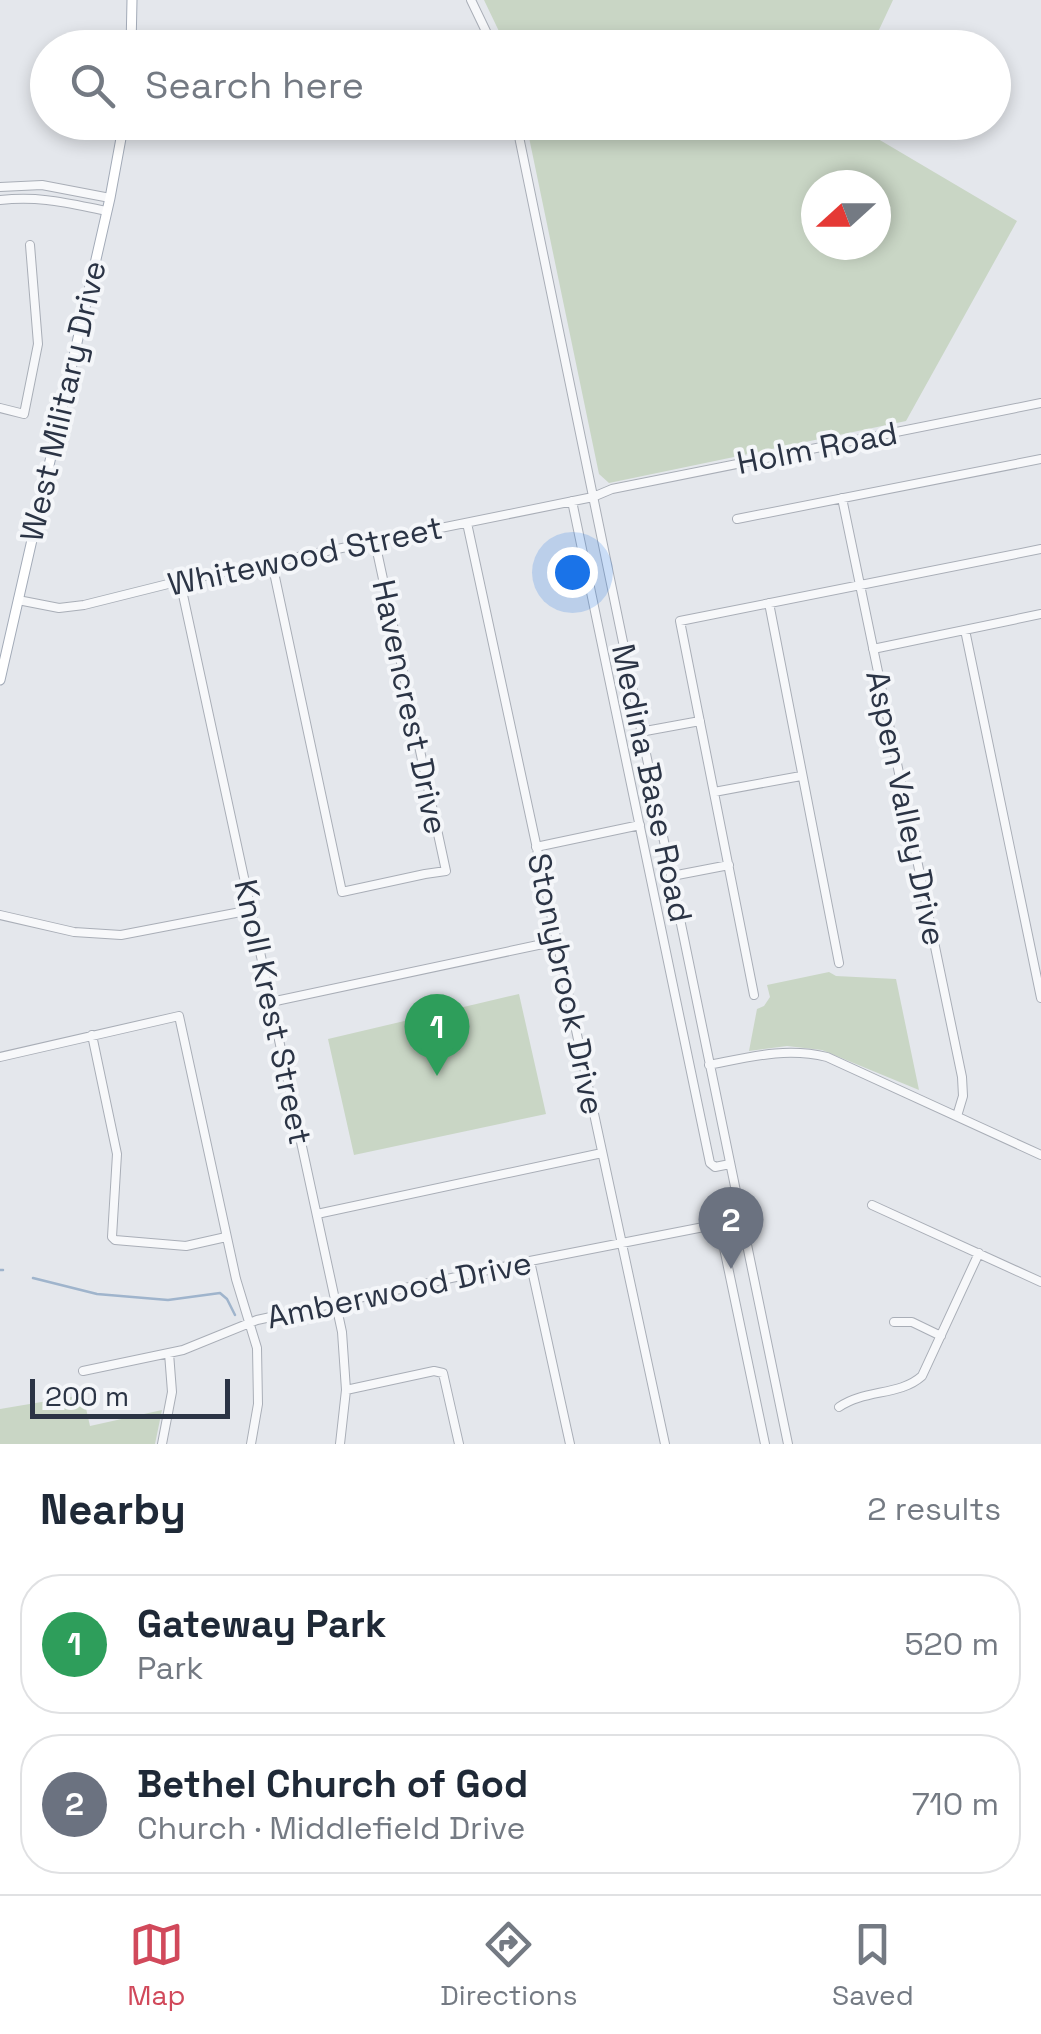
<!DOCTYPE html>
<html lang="en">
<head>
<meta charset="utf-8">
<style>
  :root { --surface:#fff; --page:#f6f6f7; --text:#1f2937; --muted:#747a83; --line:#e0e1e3; --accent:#d1495b }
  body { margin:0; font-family:"Space Grotesk",sans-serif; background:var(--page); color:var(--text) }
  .compass { position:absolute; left:801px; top:170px; width:90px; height:90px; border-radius:50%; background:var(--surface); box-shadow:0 5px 15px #0003; rotate:249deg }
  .scale { position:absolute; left:30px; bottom:25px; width:200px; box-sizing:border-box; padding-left:10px; border:5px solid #2b3445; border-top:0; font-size:28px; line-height:35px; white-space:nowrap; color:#2b3445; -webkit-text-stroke:8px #f4f6f9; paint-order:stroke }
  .you { position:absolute; left:572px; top:572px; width:35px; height:35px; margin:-25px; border:8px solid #fff; border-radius:50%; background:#1a73e8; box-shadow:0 0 0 15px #1a73e833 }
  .badge { display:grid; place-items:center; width:65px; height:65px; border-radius:50%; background:var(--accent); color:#fff; font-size:32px; font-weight:700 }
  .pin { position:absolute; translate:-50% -82px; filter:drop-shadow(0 2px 5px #0008) }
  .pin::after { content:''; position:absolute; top:52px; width:35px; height:30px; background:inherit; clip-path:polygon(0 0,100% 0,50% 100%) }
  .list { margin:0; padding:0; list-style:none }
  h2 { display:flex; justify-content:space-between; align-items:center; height:130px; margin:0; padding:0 40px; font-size:42px }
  h2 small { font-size:32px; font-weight:400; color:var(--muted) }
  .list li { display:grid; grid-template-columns:65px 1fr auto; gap:30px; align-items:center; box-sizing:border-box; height:140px; margin:0 20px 20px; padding:0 20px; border:2px solid var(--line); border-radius:40px }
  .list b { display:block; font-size:38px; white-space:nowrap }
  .list p { margin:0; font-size:32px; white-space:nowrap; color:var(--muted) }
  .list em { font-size:32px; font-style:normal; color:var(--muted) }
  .icon { flex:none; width:55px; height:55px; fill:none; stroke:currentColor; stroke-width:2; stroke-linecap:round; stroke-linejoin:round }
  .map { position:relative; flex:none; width:1041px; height:1444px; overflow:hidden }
  .search { position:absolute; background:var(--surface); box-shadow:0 5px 15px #0003; left:30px; right:30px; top:30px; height:110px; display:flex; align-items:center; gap:25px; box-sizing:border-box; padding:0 35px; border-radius:55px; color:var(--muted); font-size:38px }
  .sheet { height:450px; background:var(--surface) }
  nav { display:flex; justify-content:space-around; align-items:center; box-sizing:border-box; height:140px; border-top:2px solid var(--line); background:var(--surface); font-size:28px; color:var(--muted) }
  nav a { display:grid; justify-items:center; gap:5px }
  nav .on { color:var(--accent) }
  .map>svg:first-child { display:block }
</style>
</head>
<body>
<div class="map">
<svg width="1041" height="1444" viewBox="0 0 1041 1444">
  <rect width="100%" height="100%" fill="#e4e7ec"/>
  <path fill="#c9d6c5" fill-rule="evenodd" d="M484 0H893L871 47 507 48Z
    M526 123H851L1017 221 906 421 609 483 599 474ZM876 185V245H816V185Z
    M829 972 836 976 896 979 919 1090 822 1050 787 1046 749 1051 757 1009 764 1006 770 997 767 985Z
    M519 994 546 1114 354 1155 328 1039Z
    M83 1395 90 1426 162 1410 155 1444H0V1409Z"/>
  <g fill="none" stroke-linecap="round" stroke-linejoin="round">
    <path stroke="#9fb4cc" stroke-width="2.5" d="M0 1270H3
      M33 1278 97 1294 168 1300 220 1293 227 1299 235 1315"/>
    <g stroke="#a9aeb7" stroke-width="10">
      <path id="minor" d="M471 0 494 48
        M516 122 788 1444
        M0 187 42 185 110 198
        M0 200C42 196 66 203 107 211
        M0 408 24 414 38 344 30 245
        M842 498 962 1077 963 1096 957 1116
        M572 501 710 1163 715 1167 730 1164
        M737 519 1041 459
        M467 523 665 1444
        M272 563 342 892 425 874 446 871 375 542
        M180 581 342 1332 346 1390 340 1444
        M18 600 59 608 84 605 180 581 593 497 612 489 1041 403
        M769 603 839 963
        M965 630 1041 998
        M873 649 1041 614
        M640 732 700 721
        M714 792 801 776
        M536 847 640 825
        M672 876 729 865
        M0 915 74 932 121 935 251 910
        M754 995 680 621 1041 549
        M271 1002 557 941
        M92 1035 117 1154 112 1237 115 1240 186 1246 226 1237
        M0 1057 179 1016 236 1279 257 1348 258 1404 251 1444
        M709 1065C750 1057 786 1047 827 1057L1041 1155
        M872 1205 1041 1282
        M317 1214 602 1153
        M530 1261 570 1444
        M894 1322H912L941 1336
        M83 1371 183 1350 257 1320 530 1261 719 1224 765 1444
        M346 1390 434 1371 443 1373 459 1444
        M839 1407C865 1389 900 1396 922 1376L979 1253
        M162 1444 172 1392 169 1353"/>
    </g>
    <g stroke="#a3abb8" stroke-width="11">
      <path id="major" d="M131 48 132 0
        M0 680 110 198 124 122"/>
    </g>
    <use href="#minor" stroke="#f7f8fa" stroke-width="8"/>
    <use href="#major" stroke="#fff" stroke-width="9"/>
  </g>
  <g text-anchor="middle" stroke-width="8" stroke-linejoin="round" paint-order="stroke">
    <g font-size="32" fill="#2b3445" stroke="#f4f6f9">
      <text transform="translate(63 401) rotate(-77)" y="11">West Military Drive</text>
      <text transform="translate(817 448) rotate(-11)" y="11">Holm Road</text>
      <text transform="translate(305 556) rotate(-12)" y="11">Whitewood Street</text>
      <text transform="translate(410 707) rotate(78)" y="11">Havencrest Drive</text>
      <text transform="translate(652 783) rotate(78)" y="11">Medina Base Road</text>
      <text transform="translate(906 808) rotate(78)" y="11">Aspen Valley Drive</text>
      <text transform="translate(566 984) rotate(78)" y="11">Stonybrook Drive</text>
      <text transform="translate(273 1012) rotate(78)" y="11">Knoll Krest Street</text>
      <text transform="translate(399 1290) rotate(-12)" y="11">Amberwood Drive</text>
    </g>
  </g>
</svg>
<svg class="compass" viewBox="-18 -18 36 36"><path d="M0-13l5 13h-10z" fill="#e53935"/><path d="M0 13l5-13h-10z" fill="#747a83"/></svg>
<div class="scale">200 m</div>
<div class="you"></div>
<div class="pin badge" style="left:437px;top:1076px;background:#2e9e5b">1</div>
<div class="pin badge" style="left:731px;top:1269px;background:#6b7280">2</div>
<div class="search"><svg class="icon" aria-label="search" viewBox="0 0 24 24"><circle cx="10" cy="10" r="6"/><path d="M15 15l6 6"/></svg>Search here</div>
</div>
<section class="sheet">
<h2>Nearby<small>2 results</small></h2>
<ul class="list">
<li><span class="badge" style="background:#2e9e5b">1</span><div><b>Gateway Park</b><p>Park</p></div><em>520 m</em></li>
<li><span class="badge" style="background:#6b7280">2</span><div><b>Bethel Church of God</b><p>Church · Middlefield Drive</p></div><em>710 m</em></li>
</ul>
</section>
<nav>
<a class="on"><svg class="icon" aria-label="map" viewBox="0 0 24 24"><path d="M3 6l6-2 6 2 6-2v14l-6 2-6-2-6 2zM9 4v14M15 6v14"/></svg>Map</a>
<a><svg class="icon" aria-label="directions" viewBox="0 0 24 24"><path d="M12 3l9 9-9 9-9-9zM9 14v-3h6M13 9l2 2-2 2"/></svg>Directions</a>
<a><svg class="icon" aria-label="saved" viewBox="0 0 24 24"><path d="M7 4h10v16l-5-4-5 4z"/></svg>Saved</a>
</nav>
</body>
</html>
